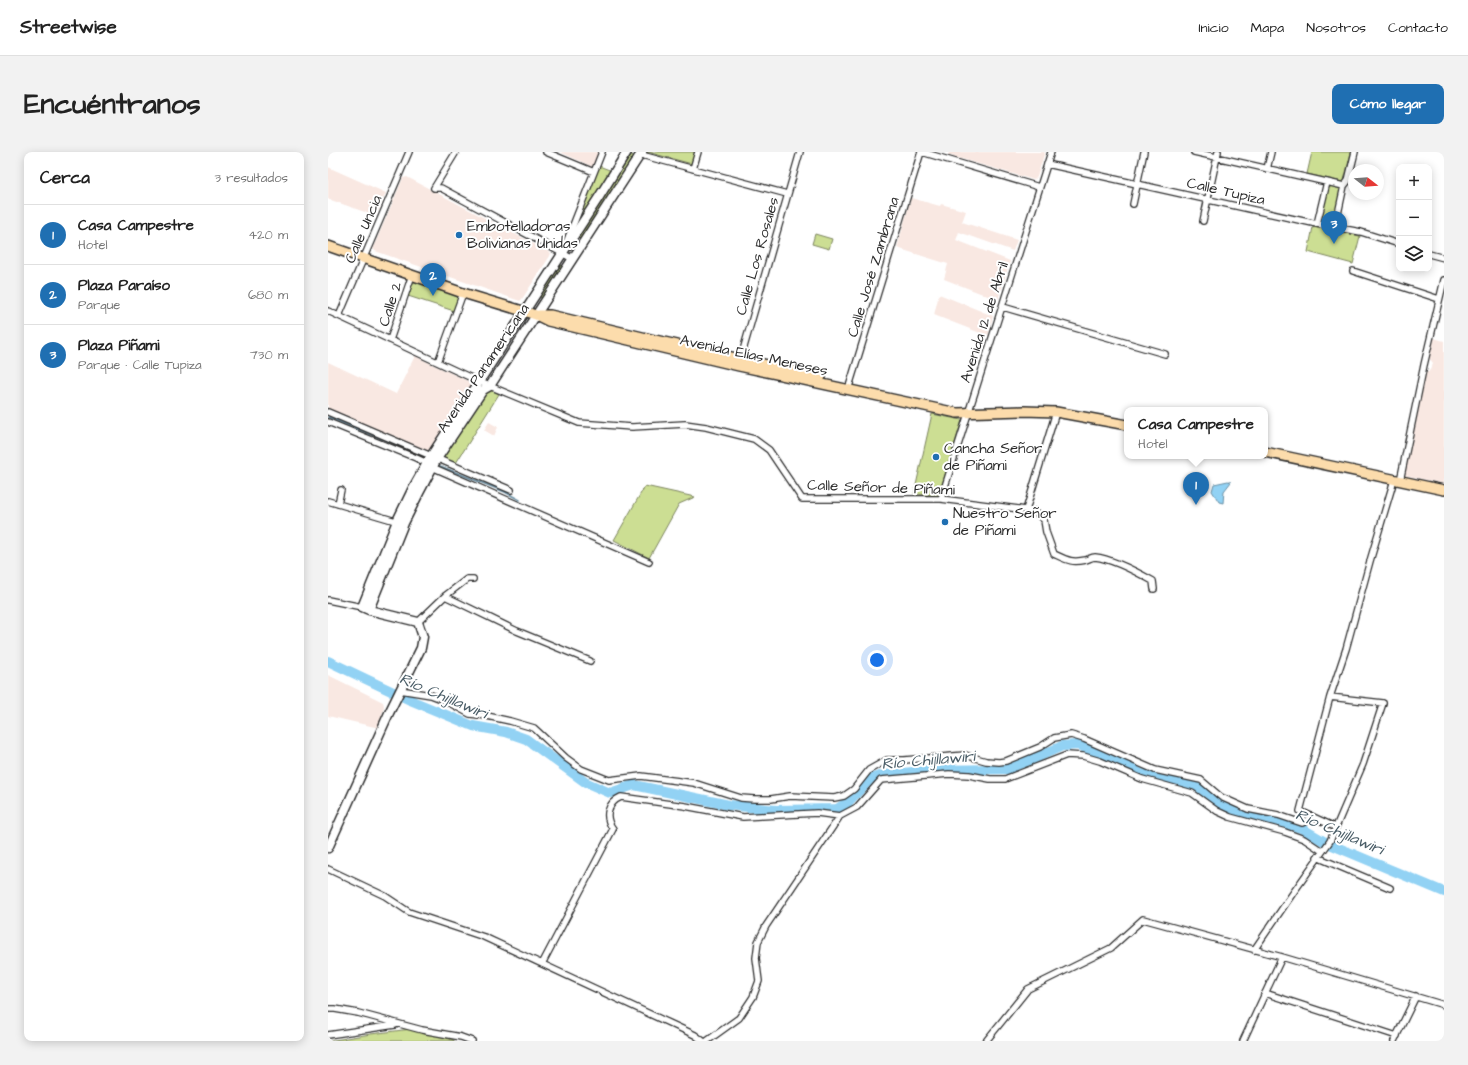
<!DOCTYPE html>
<html lang="es">
<head>
<meta charset="utf-8">
<style>
  :root { --surface:#fff; --page:#f2f2f2; --text:#222; --muted:#767676; --line:#e0e0e0; --accent:#1f6fb2 }
  body { margin:0; font-family:"Architects Daughter",sans-serif; background:var(--page); color:var(--text) }
  .controls { position:absolute; right:12px; top:12px; display:grid; overflow:hidden; border-radius:8px; box-shadow:0 2px 10px #0003 }
  .controls button { width:36px; height:36px; display:grid; place-items:center; padding:0; border:0; border-bottom:1px solid var(--line); background:var(--surface); color:var(--text); font:20px sans-serif }
  .compass { position:absolute; left:1020px; top:12px; width:36px; height:36px; border-radius:50%; background:var(--surface); box-shadow:0 2px 10px #0003; rotate:107deg }
  .you { position:absolute; left:549px; top:508px; width:14px; height:14px; margin:-10px; border:3px solid #fff; border-radius:50%; background:#1a73e8; box-shadow:0 0 0 6px #1a73e833 }
  .badge { display:grid; place-items:center; width:26px; height:26px; border-radius:50%; background:var(--accent); color:#fff; font-size:13px; font-weight:700 }
  .pin { position:absolute; translate:-50% -33px; filter:drop-shadow(0 1px 2px #0008) }
  .pin::after { content:''; position:absolute; top:21px; width:14px; height:12px; background:inherit; clip-path:polygon(0 0,100% 0,50% 100%) }
  .popup { position:absolute; left:796px; top:255px; width:144px; height:52px; box-sizing:border-box; display:grid; place-content:center; border-radius:8px; background:var(--surface); filter:drop-shadow(0 1px 3px #0005); font-size:13px; white-space:nowrap; color:var(--muted) }
  .popup b { font-size:15px; color:var(--text) }
  .popup::after { content:''; position:absolute; left:50%; top:100%; margin-left:-8px; border:8px solid transparent; border-top-color:var(--surface) }
  .list { margin:0; padding:0; list-style:none }
  h2 { display:flex; justify-content:space-between; align-items:center; height:52px; margin:0; padding:0 16px; font-size:17px }
  h2 small { font-size:13px; font-weight:400; color:var(--muted) }
  .list li { display:grid; grid-template-columns:26px 1fr auto; gap:12px; align-items:center; box-sizing:border-box; height:60px; padding:0 16px; border-top:1px solid var(--line) }
  .list b { display:block; font-size:15px; white-space:nowrap }
  .list p { margin:0; font-size:13px; white-space:nowrap; color:var(--muted) }
  .list em { font-size:13px; font-style:normal; color:var(--muted) }
  .icon { flex:none; width:22px; height:22px; fill:none; stroke:currentColor; stroke-width:2; stroke-linecap:round; stroke-linejoin:round }
  .map { position:relative; flex:none; width:1116px; height:889px; overflow:hidden; border-radius:8px }
  header { display:flex; align-items:center; gap:24px; box-sizing:border-box; height:56px; padding:0 20px; background:var(--surface); border-bottom:1px solid var(--line) }
  header strong { font-size:19px }
  nav { display:flex; gap:22px; margin-inline-start:auto; font-size:14px }
  .intro { display:flex; align-items:center; justify-content:space-between; box-sizing:border-box; height:96px; padding:0 24px }
  h1 { margin:0; font-size:28px }
  .button { padding:10px 18px; border-radius:8px; background:var(--accent); color:#fff; font-size:14px; font-weight:700 }
  main { display:flex; gap:24px; padding:0 24px }
  aside { flex:1; background:var(--surface); border-radius:8px; box-shadow:0 2px 10px #0003 }
  .map>svg:first-child { display:block }
</style>
</head>
<body>
<header>
<strong>Streetwise</strong>
<nav><a>Inicio</a><a>Mapa</a><a>Nosotros</a><a>Contacto</a></nav>
</header>
<div class="intro"><h1>Encuéntranos</h1><a class="button">Cómo llegar</a></div>
<main>
<aside>
<h2>Cerca<small>3 resultados</small></h2>
<ul class="list">
<li><span class="badge">1</span><div><b>Casa Campestre</b><p>Hotel</p></div><em>420 m</em></li>
<li><span class="badge">2</span><div><b>Plaza Paraíso</b><p>Parque</p></div><em>680 m</em></li>
<li><span class="badge">3</span><div><b>Plaza Piñami</b><p>Parque · Calle Tupiza</p></div><em>730 m</em></li>
</ul>
</aside>
<div class="map">
<svg width="1116" height="889" viewBox="0 0 1116 889">
  <rect width="100%" height="100%" fill="#fff"/>
  <filter id="ink" filterUnits="userSpaceOnUse"><feTurbulence type="fractalNoise" baseFrequency=".025" numOctaves="2"/><feDisplacementMap in="SourceGraphic" scale="8" xChannelSelector="R" yChannelSelector="G"/><feConvolveMatrix kernelMatrix="1 2 1 2 8 2 1 2 1" color-interpolation-filters="sRGB"/></filter>
  <g filter="url(#ink)">
    <path fill="#f9e8e2" d="M232 0H271L265 15Z
      M621 0H717L709 25 706 28 620 3Z
      M0 15 58 41 48 64 0 47Z
      M79 25 223 101 222 104 194 147 192 149 47 99 45 96 75 26Z
      M583 46 612 54 613 52 638 59 634 70 689 88 685 99 631 80 629 86 628 88 682 109 670 148 616 127 620 112 569 96Z
      M611 142 665 164 660 184 606 163Z
      M1106 186 1116 189V332L1076 323 1097 221 1102 218 1105 211 1101 206Z
      M87 204 146 232 101 300 0 258V210L68 242Z
      M161 270 170 275 166 284 156 278Z
      M0 523 55 550 56 554 51 576 0 564Z"/>
    <path fill="#ccde93" stroke="#7c845f" d="M319 0H368L364 12Z
      M984 0H1023L1016 29 1015 30 979 22Z
      M301 2 306 4 253 88 250 85Z
      M271 14 284 19 255 67 251 65Z
      M1003 34 1013 37 1005 71C1002 72 995 71 993 68L1000 36Z
      M985 75 1032 84 1025 112 980 100Z
      M487 82 504 87 501 97 484 92Z
      M232 113 235 114 216 146H213L211 143Z
      M86 128 130 143V147L126 159 80 144Z
      M162 238 171 242 128 311 115 306 157 241Z
      M604 262 634 268 611 343 586 342Z
      M317 334 367 345 351 352 321 406 286 388Z
      M83 877 126 888V889H0L43 882Z"/>
    <path fill="#92d2f4" stroke="#698fa4" d="M900 329 903 330 896 339 895 351 891 350 884 339 886 332Z"/>
    <g fill="none" stroke-linecap="round" stroke-linejoin="round">
      <path stroke="#698fa4" stroke-width="1.5" d="M0 265 79 297 97 306
        M112 314 177 340 192 348"/>
      <path stroke="#92d2f4" stroke-width="10" d="M0 509 82 548 145 574 178 580 198 587 257 630 282 641 306 633 401 653 448 658 509 657 520 650 542 627 555 623 605 618 679 617 712 604 734 594 750 593 783 605 813 622 871 635 900 657 924 665 946 668 973 676 999 691 1116 740"/>
      <g stroke="#2b2b2b" stroke-width="8">
        <path id="street" d="M128 0 106 36H113L245 107
          M218 0 266 20
          M594 0 711 35
          M866 0 1016 34
          M312 1 317 4 459 42
          M719 12 989 72 1033 80 1071 92
          M365 17 370 0
          M939 17 943 0
          M805 52 816 0
          M875 69 890 0
          M989 72 999 30
          M1007 76 1016 34 1020 29 1027 0
          M238 91 274 0
          M1101 102 1116 106
          M1025 119 1111 147
          M675 155 837 202
          M0 159 152 230 251 271 304 275 357 272 378 275 426 287 441 298 474 347H613L706 359 716 368 718 380 726 402C739 408 743 411 758 408 761 407 764 405 767 405 785 407 809 420 825 429L826 437
          M11 164 81 0
          M62 188 84 123
          M412 209 472 0
          M110 210 135 141
          M520 238 593 0
          M0 260 183 338
          M0 270 88 306 99 311 104 315 321 410
          M1072 329 1096 213 1116 128
          M613 347 723 0
          M0 349 71 370
          M10 352 13 338
          M698 358 728 260
          M117 444 189 479 262 509
          M0 448 34 455
          M90 470 117 444 139 427H145
          M72 538 103 543 116 548 142 562 159 564 182 569 206 576 238 606 253 617 281 628 313 624 366 631 413 646 426 647H443L462 644 506 646 516 644 526 637 541 618 559 608H576L637 603 658 609 671 610 678 609 712 595 726 586 743 583 756 587 827 618 873 628 893 645 920 657 950 663 974 671 985 666
          M1007 675 972 659 1002 545 1018 497 1042 409 1066 328
          M989 705 1062 736
          M0 717 57 744 81 760 156 785 367 883 375 889
          M926 798 965 741 1002 689 1035 612 1055 551 1002 545
          M214 812 285 677C276 665 279 651 293 645L357 654 415 665 489 661 512 664 529 655 553 628 621 622 641 623 662 627H677L739 603 755 604 772 609 814 627 864 641 889 659 902 665 957 680 976 687 994 699
          M937 841 1069 884
          M0 857H7L30 861 94 878 133 885 144 889
          M0 883 67 873
          M379 889 411 866 425 845 431 829 428 806 430 790 438 774 512 664
          M658 889 700 837 783 796 815 767 954 805 1116 853
          M915 889 954 805
          M1066 889 1088 844"/>
      </g>
      <g stroke="#2b2b2b" stroke-width="11">
        <path id="secondary" d="M41 458 76 371 91 341 109 307 155 238 162 234 314 0
          M0 696 61 561 93 496 95 485 90 470 41 458 34 455 69 369 85 336 103 304 271 45 299 0"/>
      </g>
      <g stroke="#2b2b2b" stroke-width="12">
        <path id="primary" d="M0 94 135 141 208 163 220 169 411 214 629 261 696 259 728 260 799 273
          M211 163H222L327 188 493 225
          M937 300 1116 338"/>
      </g>
      <use href="#street" stroke="#fff" stroke-width="5.5"/>
      <use href="#secondary" stroke="#fff" stroke-width="8"/>
      <use href="#primary" stroke="#fcdcac" stroke-width="9"/>
    </g>
  </g>
  <g fill="#1f6fb2" stroke="#fff" stroke-width="1.5">
    <circle cx="131" cy="83" r="4"/>
    <circle cx="608" cy="305" r="4"/>
    <circle cx="617" cy="370" r="4"/>
  </g>
  <g text-anchor="middle" stroke-width="4" stroke-linejoin="round" paint-order="stroke">
    <g font-size="15" fill="#2b2b2b" stroke="#fff">
      <text transform="translate(898 39) rotate(13)" y="5">Calle Tupiza</text>
      <text transform="translate(35 77) rotate(-67)" y="5">Calle Uncia</text>
      <text transform="translate(429 104) rotate(-74)" y="5">Calle Los Rosales</text>
      <text transform="translate(545 115) rotate(-73)" y="5">Calle José Zambrana</text>
      <text transform="translate(62 152) rotate(-72)" y="5">Calle 2</text>
      <text transform="translate(656 170) rotate(-72)" y="5">Avenida 12 de Abril</text>
      <text transform="translate(426 203) rotate(12)" y="5">Avenida Elías Meneses</text>
      <text transform="translate(155 216) rotate(-56)" y="5">Avenida Panamericana</text>
      <text transform="translate(553 335) rotate(2)" y="5">Calle Señor de Piñami</text>
    </g>
    <g font-size="15" fill="#2b2b2b" stroke="#fff" text-anchor="start">
      <text x="139" y="79">Embotelladoras<tspan x="139" dy="17">Bolivianas Unidas</tspan></text>
      <text x="616" y="301">Cancha Señor<tspan x="616" dy="17">de Piñami</tspan></text>
      <text x="625" y="366">Nuestro Señor<tspan x="625" dy="17">de Piñami</tspan></text>
    </g>
    <g font-size="16" font-style="italic" fill="#4a5d67" stroke="#fff">
      <text transform="translate(116 543) rotate(23)" y="6">Río Chijllawiri</text>
      <text transform="translate(600 607) rotate(-5)" y="6">Río Chijllawiri</text>
      <text transform="translate(1012 679) rotate(23)" y="6">Río Chijllawiri</text>
    </g>
  </g>
</svg>
<div class="controls">
<button>+</button>
<button>−</button>
<button><svg class="icon" aria-label="layers" viewBox="0 0 24 24"><path d="M12 4l9 5-9 5-9-5zM3 14l9 5 9-5"/></svg></button>
</div>
<svg class="compass" viewBox="-18 -18 36 36"><path d="M0-13l5 13h-10z" fill="#e53935"/><path d="M0 13l5-13h-10z" fill="#767676"/></svg>
<div class="you"></div>
<div class="pin badge" style="left:868px;top:353px">1</div>
<div class="popup"><b>Casa Campestre</b>Hotel</div>
<div class="pin badge" style="left:105px;top:144px">2</div>
<div class="pin badge" style="left:1006px;top:92px">3</div>
</div>
</main>
</body>
</html>
